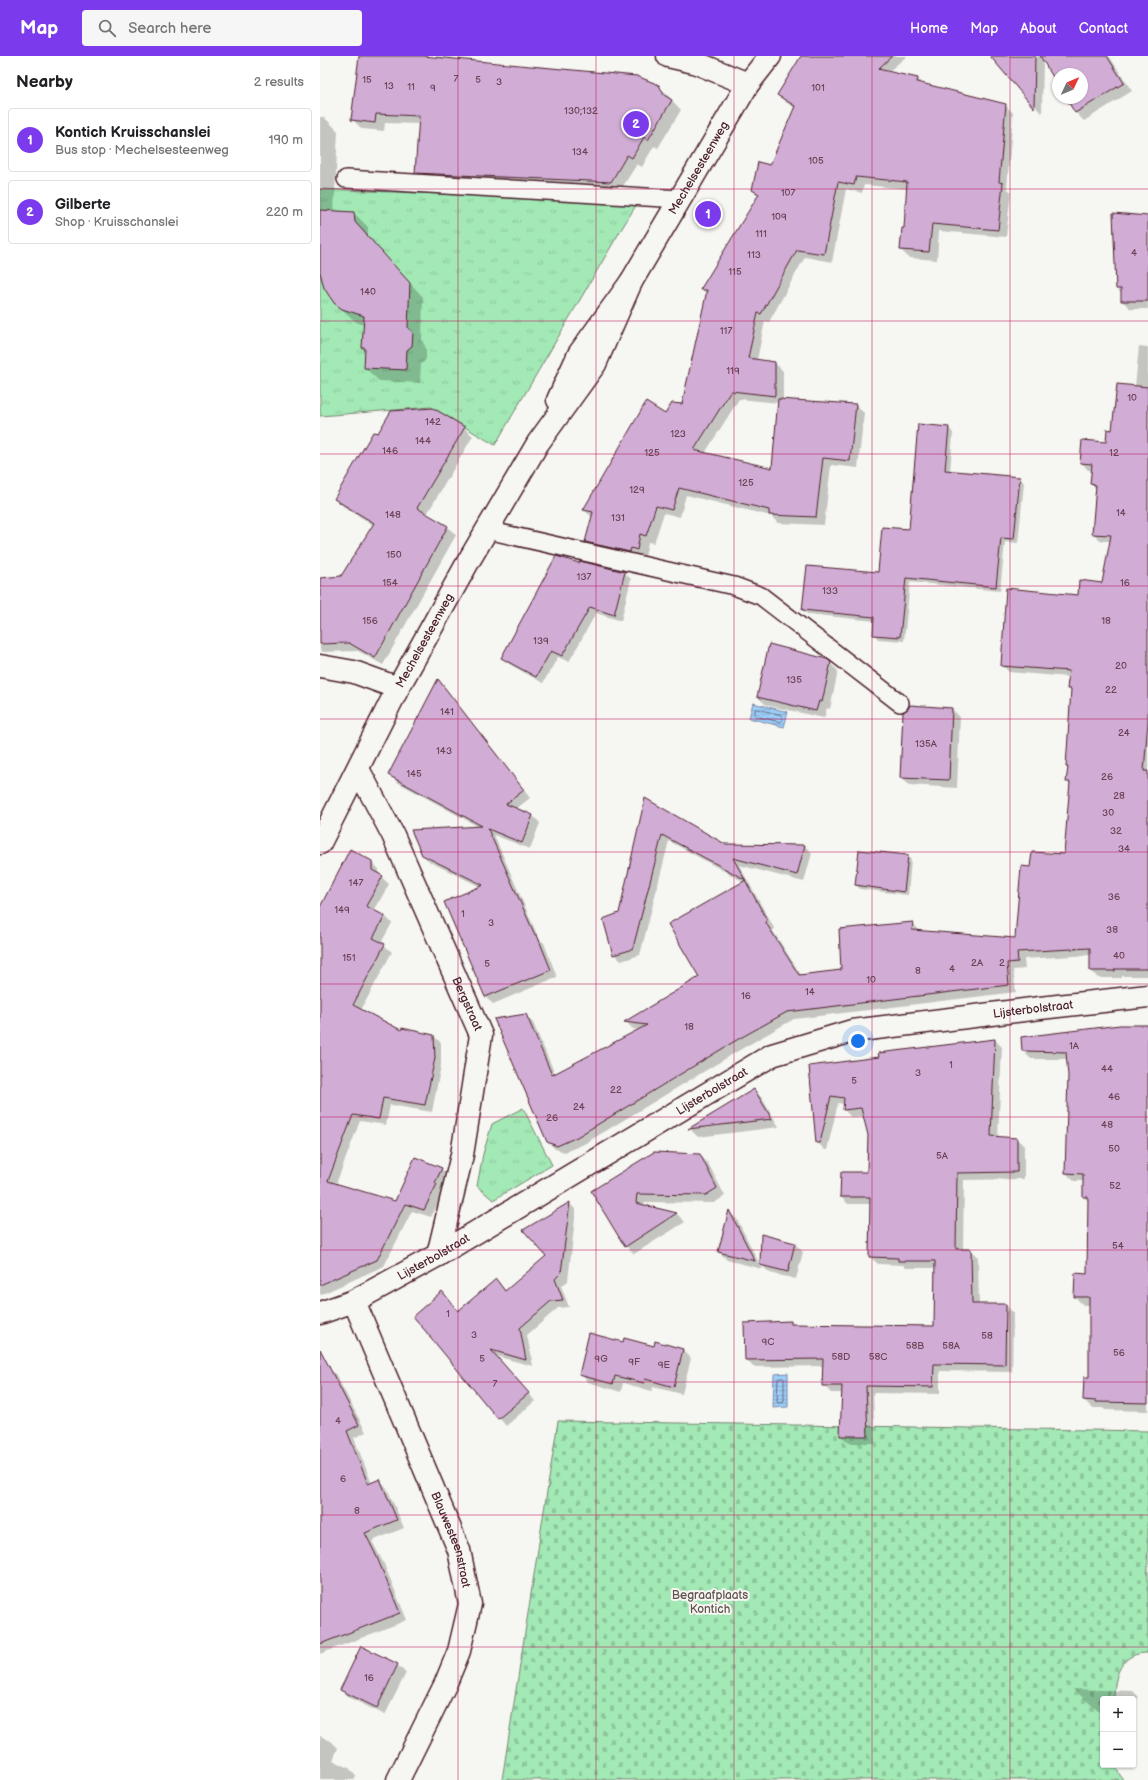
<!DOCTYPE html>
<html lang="en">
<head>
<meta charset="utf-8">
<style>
  :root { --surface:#fff; --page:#f6f6f6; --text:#202124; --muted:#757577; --line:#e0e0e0; --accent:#7c3aed }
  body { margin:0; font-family:"Balsamiq Sans",sans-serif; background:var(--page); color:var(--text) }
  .controls { position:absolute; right:12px; bottom:12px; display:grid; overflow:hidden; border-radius:4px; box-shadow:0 1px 3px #0004 }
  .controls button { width:36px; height:36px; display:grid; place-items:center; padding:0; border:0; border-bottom:1px solid var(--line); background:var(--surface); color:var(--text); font:20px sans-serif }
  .compass { position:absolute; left:732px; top:12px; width:36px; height:36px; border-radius:50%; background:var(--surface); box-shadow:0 1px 3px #0004; rotate:46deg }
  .you { position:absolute; left:538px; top:985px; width:14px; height:14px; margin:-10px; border:3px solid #fff; border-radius:50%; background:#1a73e8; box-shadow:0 0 0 6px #1a73e833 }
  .badge { display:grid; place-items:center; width:26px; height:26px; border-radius:50%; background:var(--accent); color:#fff; font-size:13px; font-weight:700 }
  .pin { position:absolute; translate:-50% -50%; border:2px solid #fff; box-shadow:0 1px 4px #0006 }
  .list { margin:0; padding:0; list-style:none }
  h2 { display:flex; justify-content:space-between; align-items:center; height:52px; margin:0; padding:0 16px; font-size:17px }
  h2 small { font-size:13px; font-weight:400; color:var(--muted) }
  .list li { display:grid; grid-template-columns:26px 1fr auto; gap:12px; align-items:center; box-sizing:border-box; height:64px; margin:0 8px 8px; padding:0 8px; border:1px solid var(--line); border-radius:4px }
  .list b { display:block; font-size:15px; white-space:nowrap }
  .list p { margin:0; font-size:13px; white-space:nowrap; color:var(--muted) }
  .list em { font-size:13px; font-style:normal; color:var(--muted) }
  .icon { flex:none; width:22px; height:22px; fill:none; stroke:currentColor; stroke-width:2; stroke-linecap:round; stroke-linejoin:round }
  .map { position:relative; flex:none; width:828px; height:1724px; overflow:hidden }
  header { display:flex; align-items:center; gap:24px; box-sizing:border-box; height:56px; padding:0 20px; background:var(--accent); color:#fff }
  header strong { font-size:19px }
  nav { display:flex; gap:22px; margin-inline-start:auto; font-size:14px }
  .search { width:280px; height:36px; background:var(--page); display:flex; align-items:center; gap:10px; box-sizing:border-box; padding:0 14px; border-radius:4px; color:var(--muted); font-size:15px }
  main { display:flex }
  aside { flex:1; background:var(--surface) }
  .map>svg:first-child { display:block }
</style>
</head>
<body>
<header>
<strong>Map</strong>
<div class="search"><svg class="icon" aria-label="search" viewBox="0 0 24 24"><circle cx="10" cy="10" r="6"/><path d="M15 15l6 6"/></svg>Search here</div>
<nav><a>Home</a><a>Map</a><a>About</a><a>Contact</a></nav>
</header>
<main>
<aside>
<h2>Nearby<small>2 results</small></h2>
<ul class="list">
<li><span class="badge">1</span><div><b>Kontich Kruisschanslei</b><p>Bus stop · Mechelsesteenweg</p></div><em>190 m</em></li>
<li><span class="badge">2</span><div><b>Gilberte</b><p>Shop · Kruisschanslei</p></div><em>220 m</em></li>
</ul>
</aside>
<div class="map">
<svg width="828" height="1724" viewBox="0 0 828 1724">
  <defs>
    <pattern id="cemetery-stones" width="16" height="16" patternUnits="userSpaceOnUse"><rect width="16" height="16" fill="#a2e9b5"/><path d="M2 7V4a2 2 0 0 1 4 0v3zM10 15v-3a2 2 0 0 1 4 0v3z" fill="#8dc79c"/></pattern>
    <pattern id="park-tufts" width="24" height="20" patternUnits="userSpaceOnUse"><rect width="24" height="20" fill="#a2e9b5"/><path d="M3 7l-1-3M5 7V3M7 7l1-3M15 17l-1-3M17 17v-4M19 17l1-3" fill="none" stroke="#8dc79c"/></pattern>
    <pattern id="water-rules" width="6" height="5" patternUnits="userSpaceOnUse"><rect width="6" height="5" fill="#9bcff9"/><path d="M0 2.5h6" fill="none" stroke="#87b1d6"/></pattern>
  </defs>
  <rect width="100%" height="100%" fill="#f6f6f2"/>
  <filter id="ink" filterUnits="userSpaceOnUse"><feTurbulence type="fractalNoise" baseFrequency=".025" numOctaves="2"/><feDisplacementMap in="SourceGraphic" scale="8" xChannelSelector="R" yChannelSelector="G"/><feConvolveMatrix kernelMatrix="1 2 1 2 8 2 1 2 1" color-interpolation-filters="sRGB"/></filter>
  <g filter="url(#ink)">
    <path fill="url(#cemetery-stones)" stroke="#768470" d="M238 1365 828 1375V1597C800 1596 794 1621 794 1643H783V1709H794L803 1724H182Z"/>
    <path fill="url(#park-tufts)" stroke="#768470" d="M0 133 318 146 299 177 175 389 111 351 0 360Z
      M203 1052 232 1109 173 1144 157 1130 163 1098 172 1068Z"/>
    <path fill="url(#water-rules)" stroke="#7b89a7" d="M433 647 468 656 464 671 429 662Z
      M468 1317V1351L453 1352 454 1318Z"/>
    <path fill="#0003" fill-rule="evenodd" d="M40 0H84L339 30 361 54 338 92 334 90 322 111 317 108 300 135 105 125 96 116 99 68 65 67 64 75 42 73 33 64Z
      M482 0H587L568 16 598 23 604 29 685 49 693 57 687 132 691 136 686 181 619 175 617 204 589 202 581 194 585 173 588 133 544 129 542 137 526 133 512 206 485 201 449 266 445 265 437 304 455 307 463 315V344L536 349 544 357 538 412 511 409 504 469 458 467 451 460 366 439 360 461 344 457 334 487 328 486 325 501 274 494 266 486 273 462 264 454 346 360 363 349 387 239 382 233 439 140 433 134 451 110 475 52 467 47 458 39ZM419 343 459 347 453 413 385 397Z
      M671 0H789L812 35 764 65 756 57 747 42H762V18H738V28L723 3 722 58Z
      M0 61H4L18 75 14 156 34 157 48 171V181L103 241 102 285 106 292V303L101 308 100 327 59 325 45 312 46 294 43 292 44 269 36 266 29 260 15 246 2 220H0Z
      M828 161V253H811L802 245V238L797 233Z
      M819 290 828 291V920H802V922H778L771 915V899L704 903 705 913 693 914 696 936 474 963 423 992 264 1088 245 1096 235 1093 228 1086 206 959 213 967 235 1018 320 974 313 973 306 966 380 922 424 826 349 785 320 899 301 905 294 898 300 857 326 743 405 789 485 790 492 797 484 826 419 809 454 872 453 875 481 919 522 914 593 867 600 876 696 883 711 812 745 799 751 729 747 725 749 712 747 710 752 636 748 632 749 621 689 616 682 609 758 540 783 528 791 485H781L773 477 776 433 771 428 772 414H768L761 406 787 387 815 331Z
      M144 372 153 380 107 458 127 470 136 479 63 609 38 595 3 596 0 593V523L21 521 53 469 24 451 15 443 59 378Z
      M629 372 633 377 630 416 700 422 704 427 698 487 685 486 680 535 590 526 584 585 558 583 554 578 555 565 487 558 483 554 559 517 590 474Z
      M260 508 304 516 311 523 301 565 276 557 249 606 238 601 223 627 189 608 182 601Z
      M510 607 518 615 510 653 507 652 504 662 446 649 438 641Z
      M119 625 210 742 196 753 213 760 220 767 210 793 174 779 219 883 224 887 237 921 173 948 165 941 161 831 110 806 103 799 159 771 77 726 70 719Z
      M632 653 640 661 637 732 589 729 581 721Z
      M587 800 591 804 588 839 540 833 536 829Z
      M52 806 59 813V819L69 828 54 855 65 860 72 867 61 887 72 896 41 954 82 976 114 980 121 987V1009L112 1056 70 1049 66 1069 40 1065 16 1128 75 1146 96 1103 122 1113 129 1120 122 1134 124 1136 111 1161 92 1155 64 1210 0 1239V853Z
      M828 970V1355L785 1354 783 1352H772L764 1344 770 1323V1249H763L755 1241 768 1219 769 1146 764 1141V1125H754L746 1117 749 1020 748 1003H711L703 995 702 982Z
      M675 984 682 991 678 1082 697 1083 704 1090V1123L644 1124 643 1194H650L658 1201 659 1249H686L693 1257 692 1316 620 1315V1338L553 1337 555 1387H529L521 1380 522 1337H511L503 1329 504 1310 433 1311 426 1303 470 1266 473 1269 615 1271 616 1212H586L583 1209 558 1208 550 1201 551 1148H528L521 1141 548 1117 549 1078 544 1060 531 1061 524 1054 525 1048 518 1047 507 1094H505L497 1086 490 1011 560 1002Z
      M434 1034 442 1042 459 1071 378 1081 370 1073Z
      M379 1099 388 1107 405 1140 394 1147 325 1146 324 1150 357 1158 365 1166 314 1198 306 1190 272 1135Z
      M249 1147 256 1154 248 1225 241 1230 249 1251 238 1252 207 1279 213 1310 176 1300 215 1345 186 1370 95 1260 122 1237 138 1256 176 1224 186 1235 227 1200Z
      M409 1156 417 1163 442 1213 407 1204 399 1196Z
      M475 1188 483 1196 476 1223 450 1217 441 1209Z
      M304 1287 363 1294 371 1302 362 1338 333 1331 332 1335 303 1327 301 1336 268 1326 260 1318Z
      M9 1312 16 1319 46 1376 34 1382 52 1428 60 1424 67 1432 84 1472 52 1485 64 1508 87 1564 0 1598V1316Z
      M77 1609 86 1617 65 1659 30 1642 21 1634Z
      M753 1633 813 1635 819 1641 813 1647V1643H783V1659Z
      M0 1680 11 1685 18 1692 13 1704 29 1712 36 1719 34 1724H0Z"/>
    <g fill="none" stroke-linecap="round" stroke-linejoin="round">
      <path stroke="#6a657d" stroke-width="1" d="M437 653 462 659V665L460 666 435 660V654Z
        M463 1322 464 1323V1346L459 1347 457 1346 458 1323Z"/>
    </g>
    <path fill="#d1add6" stroke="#4a1f2b" d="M39 0H103L317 20 339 29 344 39 352 44 328 84 324 81 312 102 307 99 291 126 95 117 99 60 56 58 55 67 31 64Z
      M481 0H572L558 13 598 22 597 26 686 48 679 126 683 127 678 174 612 168 609 196 580 194 582 172H584L587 126 536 121 534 129 518 126 504 198 477 194 441 258 438 257 428 302 455 306V340L411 335 374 394 452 412 458 343 536 348 530 405 503 402 496 461 449 459V454L359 432 352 454 336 450 326 480 320 478 317 494 311 492 310 496 265 486 273 456 263 454 326 346 345 358 352 347 362 348 387 234H380L439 138 432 134 438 106 450 109 475 50 457 39Z
      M670 0H715L714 52Z
      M720 0H787L804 27 755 57 746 42H762V18H738V29Z
      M0 154 34 156 35 166 90 227 88 271 93 277 92 290 87 294 86 314 44 312 45 292H42L44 260 22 253 14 247 4 232 0 216Z
      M793 157 828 160V245H801V233H796Z
      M797 328 828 331V665L824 715H828V913H795V915H770V892L697 896 698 906 687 907 689 929 467 956 415 985 257 1081 237 1090 227 1086 174 963 206 958 232 1019 327 969 304 966 379 921 348 868 426 824 342 779 313 892 307 895 293 899 283 863 299 857 325 742 405 788 485 789 477 819 413 802 447 864 446 867 479 919 521 914 519 873 593 866 592 874 695 882 701 810 710 811 712 796 744 798 750 726H746L748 711H746L751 633H747L749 615 681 610 686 532 758 539 759 524 782 527 791 479 772 478 776 429 770 428 772 408 760 407 762 384 786 386 787 373 792 374Z
      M113 352 145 371 97 452 128 470 55 602 29 587 0 588V522L21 520 54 467 14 443 53 376 58 377 71 355Z
      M598 368 629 371 625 414 700 421 694 483 681 482 676 531 586 522 580 581 553 579 554 561 482 554 487 510 558 516 562 471 589 473Z
      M236 500 259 507 260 505 305 516 294 559 270 551 242 600 231 595 216 621 181 602Z
      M449 588 507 603 511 606 502 646 499 645 496 655 437 641Z
      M118 623 204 734 186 748 213 759 202 787 168 773 215 879H217L231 914 165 941 124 846 163 829 102 799 91 774 162 770 68 719Z
      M590 649 632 652 629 724 580 722 583 656 588 653Z
      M30 793 52 805V814L63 820 46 850 65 860 53 882 65 888 33 949 81 974 82 972 114 979 115 1002 105 1049 63 1042 59 1063 33 1059 8 1125 75 1145 95 1101 122 1112 115 1127 117 1128 104 1154 85 1148 57 1204 0 1229V851Z
      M539 794 588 799 584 836 535 829Z
      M800 969H828V1347L776 1346V1345L763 1344 764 1321H769V1241H754L755 1217 767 1218 768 1141H763V1118L745 1117 748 1020 746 996 702 995 701 981Z
      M675 983 671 1080 697 1082V1116L637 1117 636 1193H651L652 1248H686L685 1309 614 1308 613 1331 546 1330 548 1380H520L522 1330H502L503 1303 425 1304 424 1267 471 1265V1268L614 1270 615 1205H578V1202L549 1201 550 1141H520L521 1116H547L548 1079 541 1052 523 1054 524 1042 511 1040 500 1087H496L489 1010 559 1001 558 997Z
      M434 1033 452 1063 368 1073Z
      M334 1096 380 1098 397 1132 386 1139 317 1138 316 1147 357 1157 305 1191 271 1135Z
      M250 1146 241 1217 235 1223 243 1244 231 1245 200 1272 206 1304 171 1294 209 1337 178 1363 93 1260 122 1235 138 1255 176 1223 185 1235 226 1200 203 1174Z
      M409 1154 435 1205 398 1196Z
      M441 1178 475 1187 468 1216 440 1209Z
      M269 1277 303 1286 304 1282 334 1290 335 1285 363 1293 354 1331 325 1323 324 1327 295 1320 293 1328 259 1319Z
      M0 1293 39 1369 27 1375 48 1428 60 1423 77 1464 45 1477 56 1499 80 1557 0 1588Z
      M41 1590 78 1608 57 1652 20 1634Z"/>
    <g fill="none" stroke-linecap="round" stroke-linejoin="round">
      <g stroke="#4a1f2b" stroke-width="20">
        <path id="lane" d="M26 123 360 143
          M167 474 414 530 441 540 580 647"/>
      </g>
      <g stroke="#4a1f2b" stroke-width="25">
        <g id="street">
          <path d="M348 0 374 6 428 28"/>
          <path d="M0 610 34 616 78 632"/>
          <path id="s1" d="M38 713 73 779 161 979 142 1099 118 1199"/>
          <path id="s2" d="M34 1245 139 1494 150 1548 139 1595 125 1629 78 1724"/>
          <path id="s3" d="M0 1257 34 1245 118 1199 452 999 532 975 720 952 828 940"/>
        </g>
      </g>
      <g stroke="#4a1f2b" stroke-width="25">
        <g id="secondary">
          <path id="s4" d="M238 344 259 298 311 226 428 28 450 0"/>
          <path id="s5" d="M0 787 78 632 148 506 218 387 275 308 311 226"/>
        </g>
      </g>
      <use href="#lane" stroke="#f6f6f2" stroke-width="17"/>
      <use href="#street" stroke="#f6f6f2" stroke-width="22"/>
      <use href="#secondary" stroke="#f6f6f2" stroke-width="22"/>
    </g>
  </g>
  <path fill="none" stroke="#c2185b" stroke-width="1" stroke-opacity="0.55" d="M138 0V1724M276 0V1724M414 0V1724M552 0V1724M690 0V1724M0 133H828M0 265H828M0 398H828M0 530H828M0 663H828M0 796H828M0 928H828M0 1061H828M0 1194H828M0 1326H828M0 1459H828M0 1591H828"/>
  <g text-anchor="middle" stroke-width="4" stroke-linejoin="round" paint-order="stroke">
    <g font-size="10" fill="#6c4256">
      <text x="136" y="26">7</text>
      <text x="47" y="27">15</text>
      <text x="158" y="27">5</text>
      <text x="179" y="29">3</text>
      <text x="69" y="33">13</text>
      <text x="91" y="34">11</text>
      <text x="113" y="35">9</text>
      <text x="498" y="35">101</text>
      <text x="261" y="58">130;132</text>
      <text x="260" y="99">134</text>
      <text x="496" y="108">105</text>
      <text x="468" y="140">107</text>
      <text x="459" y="164">109</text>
      <text x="441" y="181">111</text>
      <text x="814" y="200">4</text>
      <text x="434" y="202">113</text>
      <text x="415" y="219">115</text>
      <text x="48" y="239">140</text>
      <text x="406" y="278">117</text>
      <text x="413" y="318">119</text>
      <text x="812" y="345">10</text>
      <text x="113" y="369">142</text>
      <text x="358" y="381">123</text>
      <text x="103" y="388">144</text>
      <text x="70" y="398">146</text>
      <text x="332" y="400">125</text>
      <text x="794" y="400">12</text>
      <text x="426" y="430">125</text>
      <text x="317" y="437">129</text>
      <text x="801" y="460">14</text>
      <text x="73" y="462">148</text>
      <text x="298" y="465">131</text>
      <text x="74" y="502">150</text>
      <text x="264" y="524">137</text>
      <text x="70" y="530">154</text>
      <text x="805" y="530">16</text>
      <text x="510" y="538">133</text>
      <text x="50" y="568">156</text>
      <text x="786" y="568">18</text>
      <text x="221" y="588">139</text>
      <text x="801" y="613">20</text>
      <text x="474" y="627">135</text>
      <text x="791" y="637">22</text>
      <text x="127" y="659">141</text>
      <text x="804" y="680">24</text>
      <text x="606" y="691">135A</text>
      <text x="124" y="698">143</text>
      <text x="94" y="721">145</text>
      <text x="787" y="724">26</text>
      <text x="799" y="743">28</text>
      <text x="788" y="760">30</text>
      <text x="796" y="778">32</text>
      <text x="804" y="796">34</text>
      <text x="36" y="830">147</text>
      <text x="794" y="844">36</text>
      <text x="22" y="857">149</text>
      <text x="143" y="861">1</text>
      <text x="171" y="870">3</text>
      <text x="792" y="877">38</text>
      <text x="799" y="903">40</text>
      <text x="29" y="905">151</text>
      <text x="657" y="910">2A</text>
      <text x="682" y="910">2</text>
      <text x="167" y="911">5</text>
      <text x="632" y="916">4</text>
      <text x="598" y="918">8</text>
      <text x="551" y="927">10</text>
      <text x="490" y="939">14</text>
      <text x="426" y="943">16</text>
      <text x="369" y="974">18</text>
      <text x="754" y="993">1A</text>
      <text x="631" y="1012">1</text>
      <text x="787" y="1016">44</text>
      <text x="598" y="1020">3</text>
      <text x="534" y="1028">5</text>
      <text x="296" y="1037">22</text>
      <text x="794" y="1044">46</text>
      <text x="259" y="1054">24</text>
      <text x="232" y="1065">26</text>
      <text x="787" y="1072">48</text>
      <text x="794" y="1096">50</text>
      <text x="622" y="1103">5A</text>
      <text x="795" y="1133">52</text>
      <text x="798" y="1193">54</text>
      <text x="128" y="1261">1</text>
      <text x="154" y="1282">3</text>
      <text x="667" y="1283">58</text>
      <text x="448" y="1289">9C</text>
      <text x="595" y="1293">58B</text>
      <text x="631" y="1293">58A</text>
      <text x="799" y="1300">56</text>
      <text x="521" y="1304">58D</text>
      <text x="558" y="1304">58C</text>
      <text x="162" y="1306">5</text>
      <text x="281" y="1306">9G</text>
      <text x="314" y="1309">9F</text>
      <text x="344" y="1312">9E</text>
      <text x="175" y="1331">7</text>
      <text x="18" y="1368">4</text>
      <text x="23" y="1426">6</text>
      <text x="37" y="1458">8</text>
      <text x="49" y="1625">16</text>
    </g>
    <g font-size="12" fill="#4a1f2b" stroke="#f6f6f2">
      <text dy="4" stroke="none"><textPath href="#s4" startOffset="272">Mechelsesteenweg</textPath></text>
      <text dy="4" stroke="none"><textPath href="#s5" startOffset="228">Mechelsesteenweg</textPath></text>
      <text dy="4" stroke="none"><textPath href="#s1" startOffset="259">Bergstraat</textPath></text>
      <text dy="4" stroke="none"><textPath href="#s3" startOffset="787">Lijsterbolstraat</textPath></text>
      <text dy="4" stroke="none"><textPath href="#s3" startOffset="451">Lijsterbolstraat</textPath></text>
      <text dy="4" stroke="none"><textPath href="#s3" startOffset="127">Lijsterbolstraat</textPath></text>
      <text dy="4" stroke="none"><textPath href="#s2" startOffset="258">Blauwesteenstraat</textPath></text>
    </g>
    <g font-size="12" fill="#60524e" stroke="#f6f6f2">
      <text x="390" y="1543">Begraafplaats<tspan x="390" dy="14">Kontich</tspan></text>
    </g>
  </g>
</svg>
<div class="controls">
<button>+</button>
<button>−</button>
</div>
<svg class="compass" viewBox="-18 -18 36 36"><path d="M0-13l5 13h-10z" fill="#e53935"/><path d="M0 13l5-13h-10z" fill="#757577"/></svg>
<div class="you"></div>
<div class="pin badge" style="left:388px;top:158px">1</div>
<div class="pin badge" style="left:316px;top:68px">2</div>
</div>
</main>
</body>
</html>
